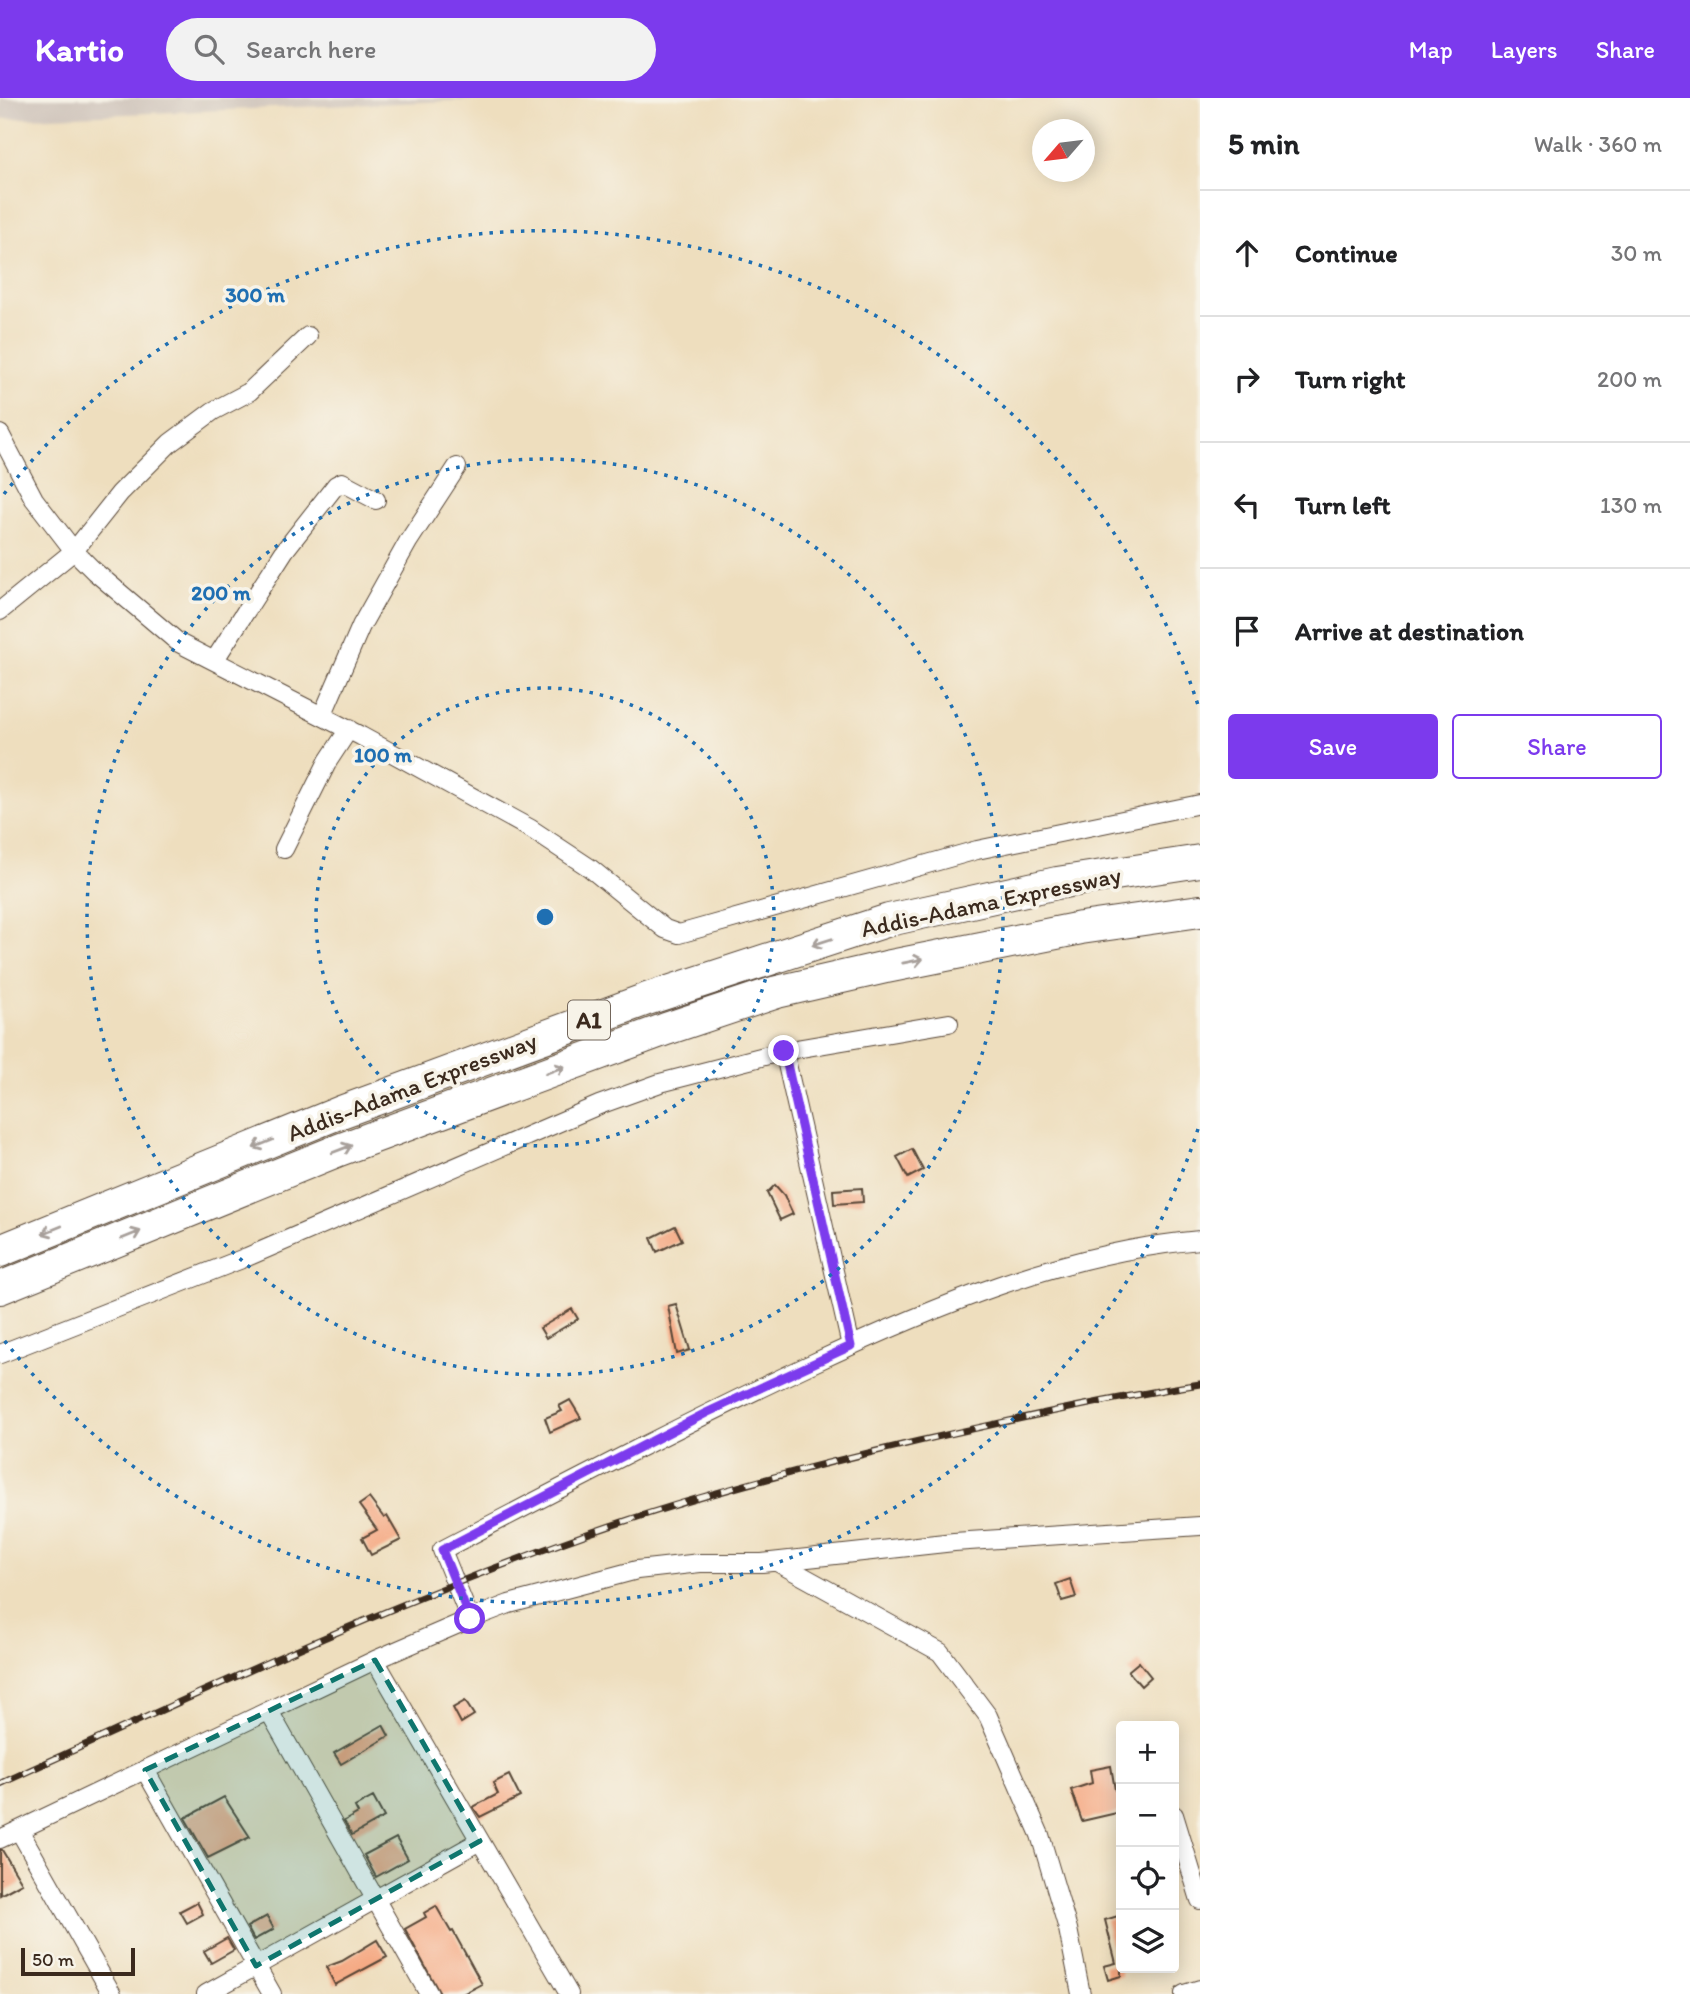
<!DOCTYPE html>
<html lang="en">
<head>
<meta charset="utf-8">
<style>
  :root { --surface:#fff; --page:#f2f2f2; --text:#202124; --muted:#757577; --line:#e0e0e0; --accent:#7c3aed }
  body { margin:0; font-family:Itim,sans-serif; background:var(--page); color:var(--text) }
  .controls { position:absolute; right:21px; bottom:21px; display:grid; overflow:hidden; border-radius:7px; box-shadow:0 4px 18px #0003 }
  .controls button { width:63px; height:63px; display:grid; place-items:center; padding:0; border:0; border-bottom:2px solid var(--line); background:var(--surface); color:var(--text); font:35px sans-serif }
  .compass { position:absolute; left:1032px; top:21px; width:63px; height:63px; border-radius:50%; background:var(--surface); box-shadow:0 4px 18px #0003; rotate:242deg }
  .scale { position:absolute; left:21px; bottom:18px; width:114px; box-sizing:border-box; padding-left:7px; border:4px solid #3b2a1e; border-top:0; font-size:19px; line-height:24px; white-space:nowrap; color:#3b2a1e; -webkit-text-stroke:5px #f7f3e8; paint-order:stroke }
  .stop { position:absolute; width:21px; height:21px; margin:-16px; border:5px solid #7c3aed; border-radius:50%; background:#fff }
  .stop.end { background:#7c3aed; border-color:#fff; box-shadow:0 2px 7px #0008 }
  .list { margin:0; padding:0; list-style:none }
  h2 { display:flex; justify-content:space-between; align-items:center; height:91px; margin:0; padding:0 28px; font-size:30px }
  h2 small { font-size:23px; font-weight:400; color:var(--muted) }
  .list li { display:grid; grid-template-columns:46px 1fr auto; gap:21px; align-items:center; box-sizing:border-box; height:126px; padding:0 28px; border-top:2px solid var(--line) }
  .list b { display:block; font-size:26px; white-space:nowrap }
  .list em { font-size:23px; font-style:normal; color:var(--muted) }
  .actions { display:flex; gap:14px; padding:21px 28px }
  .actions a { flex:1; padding:16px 0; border:2px solid var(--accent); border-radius:7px; text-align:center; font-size:24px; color:var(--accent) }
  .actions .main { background:var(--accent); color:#fff }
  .icon { flex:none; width:38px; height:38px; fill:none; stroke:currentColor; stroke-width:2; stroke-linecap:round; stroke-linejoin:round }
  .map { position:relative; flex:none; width:1200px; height:1896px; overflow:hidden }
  header { display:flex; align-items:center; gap:42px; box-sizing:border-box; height:98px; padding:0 35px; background:var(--accent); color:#fff }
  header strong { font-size:33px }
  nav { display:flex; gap:38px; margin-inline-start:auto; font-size:24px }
  .search { width:490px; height:63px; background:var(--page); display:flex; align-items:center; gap:18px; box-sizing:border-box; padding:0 24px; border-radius:38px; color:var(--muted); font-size:26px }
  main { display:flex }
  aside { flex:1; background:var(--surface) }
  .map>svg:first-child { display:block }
</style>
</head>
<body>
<header>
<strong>Kartio</strong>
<div class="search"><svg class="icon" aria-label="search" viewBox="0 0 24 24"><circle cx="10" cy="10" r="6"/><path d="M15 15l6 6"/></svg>Search here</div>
<nav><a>Map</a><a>Layers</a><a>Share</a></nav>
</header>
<main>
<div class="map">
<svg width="1200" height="1896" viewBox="0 0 1200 1896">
  <rect width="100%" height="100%" fill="#f7f3e8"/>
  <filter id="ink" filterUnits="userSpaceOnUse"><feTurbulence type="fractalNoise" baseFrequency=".0143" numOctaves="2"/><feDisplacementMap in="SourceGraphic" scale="14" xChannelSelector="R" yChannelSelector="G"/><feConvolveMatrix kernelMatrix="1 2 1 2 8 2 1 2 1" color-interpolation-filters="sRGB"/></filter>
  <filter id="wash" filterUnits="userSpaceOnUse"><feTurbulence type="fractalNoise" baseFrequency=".00686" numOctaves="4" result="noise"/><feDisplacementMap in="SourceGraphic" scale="28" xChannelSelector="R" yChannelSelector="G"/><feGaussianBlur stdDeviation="1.57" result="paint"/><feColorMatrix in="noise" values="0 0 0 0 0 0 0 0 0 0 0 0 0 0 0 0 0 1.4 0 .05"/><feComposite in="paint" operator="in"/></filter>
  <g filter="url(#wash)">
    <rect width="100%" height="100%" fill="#eedebe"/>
    <path fill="#cec2b9" d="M0 0H525L0 21Z"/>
    <g id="blocks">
      <path fill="#f5a67f" d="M912 1051 923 1072 908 1080 897 1059Z
        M775 1087 784 1097 793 1116 780 1122 767 1095Z
        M862 1090 863 1104 834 1106 833 1092Z
        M675 1128 682 1142 657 1154 651 1140Z
        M676 1206 690 1252 677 1256 668 1208Z
        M572 1211 578 1221 546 1240 540 1230Z
        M570 1302 581 1320 550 1334 545 1320 562 1313 559 1308Z
        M369 1400 384 1420 387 1418 401 1442 371 1457 362 1440 377 1432 359 1407Z
        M1070 1481 1076 1499 1062 1503 1056 1486Z
        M1139 1564 1151 1579 1141 1588 1128 1573Z
        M465 1603 474 1617 461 1625 453 1610Z
        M383 1627 389 1638 341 1666 334 1655Z
        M1111 1668 1115 1692 1121 1690V1714L1082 1723 1071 1692 1092 1685 1090 1672Z
        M509 1677 520 1699 480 1719 473 1709 498 1696 493 1685Z
        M224 1699 250 1739 208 1760 185 1720Z
        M373 1699 384 1719 352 1737 344 1723 358 1715 355 1709Z
        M396 1740 408 1761 376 1779 364 1757Z
        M0 1752H2L22 1785 0 1797Z
        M197 1804 203 1816 187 1825 180 1813Z
        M436 1808 451 1834 453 1833 482 1886 463 1896H440L405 1831 426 1819 424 1815Z
        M1121 1817V1878L1108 1882 1104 1868 1116 1865 1105 1822Z
        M267 1818 274 1831 254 1842 247 1829Z
        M227 1840 234 1852 211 1865 204 1853Z
        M377 1842 387 1859 335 1887 326 1869 342 1863Z"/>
    </g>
  </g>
  <g filter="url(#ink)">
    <use href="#blocks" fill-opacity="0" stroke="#564536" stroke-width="2"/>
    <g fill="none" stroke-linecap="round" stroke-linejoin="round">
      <g stroke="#564536" stroke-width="20">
        <path id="minor" d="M0 336 34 401 74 453 94 473 179 545 361 638 531 731 590 770 665 831 679 836 977 752 1200 706
          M0 513 74 453 120 395 170 345 213 313 249 294 308 238
          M214 563 285 452 336 387 342 384 376 402
          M322 618 361 528 408 444 457 369
          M284 751 328 663 349 631
          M784 953 851 1248
          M0 1256 247 1159 599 1007 660 985 784 953 949 925
          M777 1464 940 1554 988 1618 1040 1737 1068 1831 1081 1896
          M470 1521 442 1452C563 1389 683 1326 807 1268 931 1210 1062 1154 1200 1142
          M375 1562 569 1896
          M269 1613 429 1896
          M145 1672 272 1896
          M1174 1717 1200 1802
          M19 1732 112 1896
          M0 1741 375 1562 470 1521 509 1506 637 1472 700 1465H762L954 1444 1200 1428
          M206 1896 480 1743
          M1184 1896 1200 1891"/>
      </g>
      <g stroke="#564536" stroke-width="34">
        <path id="motorway" d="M0 1153 341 1014 647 901 889 822 1057 785 1200 763
          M0 1190 339 1052 666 931 777 894 886 869 1081 830 1200 813"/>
      </g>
      <use href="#minor" stroke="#fff" stroke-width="18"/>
      <use href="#motorway" stroke="#fff" stroke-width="32"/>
      <g stroke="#3b2a1e" stroke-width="7">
        <path id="rail" d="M0 1686C194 1597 386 1507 587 1436 695 1398 807 1369 919 1343 1012 1322 1105 1301 1200 1286"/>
      </g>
      <use href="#rail" stroke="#f7f3e8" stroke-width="4.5" stroke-dasharray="13" stroke-linecap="butt"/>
    </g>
    <defs><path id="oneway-shaft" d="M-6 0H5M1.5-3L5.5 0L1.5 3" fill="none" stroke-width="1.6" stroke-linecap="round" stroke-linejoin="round" transform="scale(1.75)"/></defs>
    <g stroke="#a79f9a">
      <use href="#oneway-shaft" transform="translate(822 844) rotate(162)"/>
      <use href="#oneway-shaft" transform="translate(913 863) rotate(-11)"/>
      <use href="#oneway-shaft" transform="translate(555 972) rotate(-20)"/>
      <use href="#oneway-shaft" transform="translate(263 1046) rotate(158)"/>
      <use href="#oneway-shaft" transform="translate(342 1051) rotate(-21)"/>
      <use href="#oneway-shaft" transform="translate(52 1132) rotate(158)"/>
      <use href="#oneway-shaft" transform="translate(131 1137) rotate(-22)"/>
    </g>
  </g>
  <g fill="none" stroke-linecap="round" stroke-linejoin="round" filter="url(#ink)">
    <path stroke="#7c3aed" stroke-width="9" d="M470 1521 442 1452 706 1315 851 1248 784 953"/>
  </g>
  <path fill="#0f766e" fill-opacity="0.2" stroke="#0f766e" stroke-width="5" stroke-dasharray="14 9" stroke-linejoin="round" d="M375 1562 480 1743 256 1868 145 1672Z"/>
  <g fill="none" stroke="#1f6fb2" stroke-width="3.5" stroke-dasharray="3.5 7">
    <circle cx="545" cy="819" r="229"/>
    <circle cx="545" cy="819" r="458"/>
    <path d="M1198 1031A687 687 0 0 1 4 1242M4 396A687 687 0 0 1 1198 607"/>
  </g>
  <g text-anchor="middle" stroke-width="7" stroke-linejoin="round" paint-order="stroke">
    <rect fill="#f7f3e8" stroke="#73665b" stroke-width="2" x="568" y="902.5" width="42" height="39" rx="5"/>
    <g font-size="23" font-weight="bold" fill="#3b2a1e">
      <text x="589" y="930">A1</text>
    </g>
    <g font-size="24" fill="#3b2a1e" stroke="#f7f3e8">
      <text transform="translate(991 804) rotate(-12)" y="8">Addis-Adama Expressway</text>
      <text transform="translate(412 989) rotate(-21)" y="8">Addis-Adama Expressway</text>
    </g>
  </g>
  <circle cx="545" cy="819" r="10" fill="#1f6fb2" stroke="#f7f3e8" stroke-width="3.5"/>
  <g font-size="21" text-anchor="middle" font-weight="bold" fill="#1f6fb2" stroke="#f7f3e8" stroke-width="7" stroke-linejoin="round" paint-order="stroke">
    <text x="255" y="204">300 m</text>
    <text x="221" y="502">200 m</text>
    <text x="383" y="664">100 m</text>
  </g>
</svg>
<div class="controls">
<button>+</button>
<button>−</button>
<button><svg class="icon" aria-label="locate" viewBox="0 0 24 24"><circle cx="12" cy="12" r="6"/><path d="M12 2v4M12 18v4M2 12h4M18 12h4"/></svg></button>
<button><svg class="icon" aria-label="layers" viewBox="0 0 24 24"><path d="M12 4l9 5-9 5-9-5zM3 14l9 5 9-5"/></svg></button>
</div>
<svg class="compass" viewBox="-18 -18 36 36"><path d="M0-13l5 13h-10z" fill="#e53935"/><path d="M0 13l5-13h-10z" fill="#757577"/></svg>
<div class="scale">50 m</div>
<div class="stop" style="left:470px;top:1521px"></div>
<div class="stop end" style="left:784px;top:953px"></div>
</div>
<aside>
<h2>5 min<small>Walk · 360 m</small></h2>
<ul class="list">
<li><svg class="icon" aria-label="ahead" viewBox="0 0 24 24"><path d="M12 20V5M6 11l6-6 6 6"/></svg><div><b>Continue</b></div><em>30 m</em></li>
<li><svg class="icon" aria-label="right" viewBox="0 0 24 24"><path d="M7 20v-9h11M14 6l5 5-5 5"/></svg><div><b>Turn right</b></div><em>200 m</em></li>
<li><svg class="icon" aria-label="left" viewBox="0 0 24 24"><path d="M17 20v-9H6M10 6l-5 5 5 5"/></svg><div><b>Turn left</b></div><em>130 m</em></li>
<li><svg class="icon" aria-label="arrive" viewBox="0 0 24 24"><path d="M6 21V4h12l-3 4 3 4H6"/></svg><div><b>Arrive at destination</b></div></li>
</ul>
<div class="actions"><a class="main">Save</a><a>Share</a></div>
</aside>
</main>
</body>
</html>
